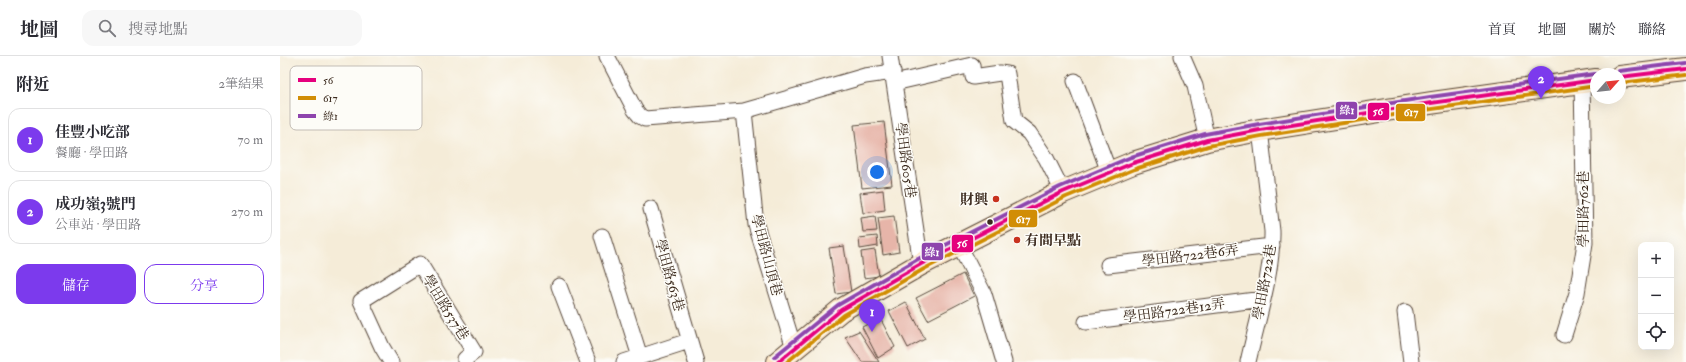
<!DOCTYPE html>
<html lang="zh-TW">
<head>
<meta charset="utf-8">
<style>
  :root { --surface:#fff; --page:#f7f7f7; --text:#2b2b33; --muted:#7c7c81; --line:#e1e1e2; --accent:#7c3aed }
  body { margin:0; font-family:"IM FELL Double Pica","Noto Serif TC",serif; background:var(--page); color:var(--text) }
  .controls { position:absolute; right:12px; bottom:12px; display:grid; overflow:hidden; border-radius:8px; box-shadow:0 4px 16px #0002 }
  .controls button { width:36px; height:36px; display:grid; place-items:center; padding:0; border:0; border-bottom:1px solid var(--line); background:var(--surface); color:var(--text); font:20px sans-serif }
  .compass { position:absolute; left:1310px; top:12px; width:36px; height:36px; border-radius:50%; background:var(--surface); box-shadow:0 4px 16px #0002; rotate:63deg }
  .you { position:absolute; left:597px; top:116px; width:14px; height:14px; margin:-10px; border:3px solid #fff; border-radius:50%; background:#1a73e8; box-shadow:0 0 0 6px #1a73e833 }
  .badge { display:grid; place-items:center; width:26px; height:26px; border-radius:50%; background:var(--accent); color:#fff; font-size:13px; font-weight:700 }
  .pin { position:absolute; translate:-50% -33px; filter:drop-shadow(0 1px 2px #0008) }
  .pin::after { content:''; position:absolute; top:21px; width:14px; height:12px; background:inherit; clip-path:polygon(0 0,100% 0,50% 100%) }
  .list { margin:0; padding:0; list-style:none }
  h2 { display:flex; justify-content:space-between; align-items:center; height:52px; margin:0; padding:0 16px; font-size:17px }
  h2 small { font-size:13px; font-weight:400; color:var(--muted) }
  .list li { display:grid; grid-template-columns:26px 1fr auto; gap:12px; align-items:center; box-sizing:border-box; height:64px; margin:0 8px 8px; padding:0 8px; border:1px solid var(--line); border-radius:12px }
  .list b { display:block; font-size:15px; white-space:nowrap }
  .list p { margin:0; font-size:13px; white-space:nowrap; color:var(--muted) }
  .list em { font-size:13px; font-style:normal; color:var(--muted) }
  .actions { display:flex; gap:8px; padding:12px 16px }
  .actions a { flex:1; padding:9px 0; border:1px solid var(--accent); border-radius:12px; text-align:center; font-size:14px; color:var(--accent) }
  .actions .main { background:var(--accent); color:#fff }
  .icon { flex:none; width:22px; height:22px; fill:none; stroke:currentColor; stroke-width:2; stroke-linecap:round; stroke-linejoin:round }
  .map { position:relative; flex:none; width:1406px; height:306px; overflow:hidden }
  header { display:flex; align-items:center; gap:24px; box-sizing:border-box; height:56px; padding:0 20px; background:var(--surface); border-bottom:1px solid var(--line) }
  header strong { font-size:19px }
  nav { display:flex; gap:22px; margin-inline-start:auto; font-size:14px }
  .search { width:280px; height:36px; background:var(--page); display:flex; align-items:center; gap:10px; box-sizing:border-box; padding:0 14px; border-radius:12px; color:var(--muted); font-size:15px }
  main { display:flex }
  aside { flex:1; background:var(--surface) }
  .map>svg:first-child { display:block }
</style>
</head>
<body>
<header>
<strong>地圖</strong>
<div class="search"><svg class="icon" aria-label="search" viewBox="0 0 24 24"><circle cx="10" cy="10" r="6"/><path d="M15 15l6 6"/></svg>搜尋地點</div>
<nav><a>首頁</a><a>地圖</a><a>關於</a><a>聯絡</a></nav>
</header>
<main>
<aside>
<h2>附近<small>2筆結果</small></h2>
<ul class="list">
<li><span class="badge">1</span><div><b>佳豐小吃部</b><p>餐廳 · 學田路</p></div><em>70 m</em></li>
<li><span class="badge">2</span><div><b>成功嶺3號門</b><p>公車站 · 學田路</p></div><em>270 m</em></li>
</ul>
<div class="actions"><a class="main">儲存</a><a>分享</a></div>
</aside>
<div class="map">
<svg width="1406" height="306" viewBox="0 0 1406 306">
  <rect width="100%" height="100%" fill="#fdfcf7"/>
  <filter id="ink" filterUnits="userSpaceOnUse"><feTurbulence type="fractalNoise" baseFrequency=".025" numOctaves="2"/><feDisplacementMap in="SourceGraphic" scale="8" xChannelSelector="R" yChannelSelector="G"/><feConvolveMatrix kernelMatrix="1 2 1 2 8 2 1 2 1" color-interpolation-filters="sRGB"/></filter>
  <filter id="wash" filterUnits="userSpaceOnUse"><feTurbulence type="fractalNoise" baseFrequency=".012" numOctaves="4" result="noise"/><feDisplacementMap in="SourceGraphic" scale="16" xChannelSelector="R" yChannelSelector="G"/><feGaussianBlur stdDeviation="0.9" result="paint"/><feColorMatrix in="noise" values="0 0 0 0 0 0 0 0 0 0 0 0 0 0 0 0 0 1.4 0 .05"/><feComposite in="paint" operator="in"/></filter>
  <g filter="url(#wash)">
    <rect width="100%" height="100%" fill="#f5ecd8"/>
    <g id="blocks">
      <path fill="#e7b5a9" d="M604 66 612 129 582 132 574 69Z
        M603 134 605 154 583 157 580 137Z
        M595 160 597 175 583 176 581 162Z
        M614 160 619 196 603 199 598 162Z
        M597 180 598 190 580 193 579 182Z
        M564 190 571 236 556 238 549 192Z
        M595 194 599 220 584 222 581 196Z
        M683 218 694 240 648 264 636 242Z
        M626 246 645 283 628 292 609 255Z
        M600 262 615 291 598 302 582 271Z
        M579 275 599 306H582L565 281Z"/>
    </g>
  </g>
  <g filter="url(#ink)">
    <use href="#blocks" fill-opacity="0" stroke="#57473a" stroke-width="1"/>
    <g fill="none" stroke-linecap="round" stroke-linejoin="round">
      <g stroke="#57473a" stroke-width="17">
        <path id="minor" d="M327 0 355 54 360 60 365 63 464 55 585 20 613 16
          M610 0 641 208
          M902 0 915 30 927 84
          M795 25 829 116
          M614 27 692 9 693 21 720 17 727 18 734 65 749 77 766 102 783 136
          M464 55 476 169 514 292
          M371 153 416 306
          M322 180 360 301
          M679 189 704 238 724 306
          M828 209 992 190
          M279 230 308 306
          M1125 256 1131 306
          M806 266 983 243
          M1284 279 1297 237 1305 187 1302 25
          M111 306 102 291 81 245 140 208 194 296 185 303V306
          M344 306 409 285
          M968 306C977 265 993 216 992 175L980 74"/>
      </g>
      <g stroke="#57473a" stroke-width="24">
        <path id="secondary" d="M1340 21 1406 13
          M498 306 561 254 641 208 783 136 853 107 927 84 980 74 1151 47 1316 24"/>
      </g>
      <use href="#minor" stroke="#fff" stroke-width="15"/>
      <use href="#secondary" stroke="#fce5c4" stroke-width="22"/>
      <g stroke="#fdfcf7" stroke-width="7">
        <path id="bus-1" d="M1340 21 1406 13
          M498 306 561 254 641 208 783 136 853 107 927 84 980 74 1151 47 1316 24"/>
      </g>
      <g stroke="#fdfcf7" stroke-width="7">
        <path id="bus-2" d="M1341 27 1406 19
          M507 306 564 259 644 213 786 141 855 113 928 90 981 80 1152 53 1316 30"/>
      </g>
      <g stroke="#fdfcf7" stroke-width="7">
        <path id="bus-3" d="M1339 15 1405 7
          M494 301 558 249 638 203 780 131 851 101 925 78 979 68 1150 41 1315 18"/>
      </g>
      <use href="#bus-1" stroke="#e5007d" stroke-width="4"/>
      <use href="#bus-2" stroke="#d18d06" stroke-width="4"/>
      <use href="#bus-3" stroke="#8e44ad" stroke-width="4"/>
    </g>
  </g>
  <g fill="#c8321e" stroke="#fdfcf7" stroke-width="1.5">
    <circle cx="716" cy="143" r="4"/>
    <circle cx="737" cy="184" r="4"/>
  </g>
  <circle fill="#3b2a1e" stroke="#fdfcf7" stroke-width="1.5" cx="710" cy="166" r="3.5"/>
  <g text-anchor="middle" stroke-width="3" stroke-linejoin="round" paint-order="stroke">
    <g font-size="14" fill="#3b2a1e" stroke="#fdfcf7">
      <text transform="translate(626 104) rotate(82)" y="5">學田路605巷</text>
      <text transform="translate(1303 153) rotate(-90)" y="5">學田路762巷</text>
      <text transform="translate(487 199) rotate(75)" y="5">學田路山頂巷</text>
      <text transform="translate(910 199) rotate(-7)" y="5">學田路722巷6弄</text>
      <text transform="translate(390 219) rotate(74)" y="5">學田路563巷</text>
      <text transform="translate(984 226) rotate(-80)" y="5">學田路722巷</text>
      <text transform="translate(166 251) rotate(58)" y="5">學田路537巷</text>
      <text transform="translate(894 254) rotate(-8)" y="5">學田路722巷12弄</text>
    </g>
    <g font-size="14" font-weight="bold" fill="#3b2a1e" stroke="#fdfcf7" text-anchor="end">
      <text x="708" y="148">財興</text>
      <text x="745" y="189" text-anchor="start">有間早點</text>
    </g>
  </g>
  <rect x="10" y="10" width="132" height="64" rx="6" fill="#fdfcf7" stroke="#c3bdb6" stroke-width="1"/>
  <rect x="18" y="22" width="18" height="4" fill="#e5007d"/>
  <rect x="18" y="40" width="18" height="4" fill="#d18d06"/>
  <rect x="18" y="58" width="18" height="4" fill="#8e44ad"/>
  <g font-size="11" fill="#3b2a1e">
    <text x="43" y="28">56</text>
    <text x="43" y="46">617</text>
    <text x="43" y="64">綠1</text>
  </g>
  <g stroke="#fdfcf7" stroke-width="1.5">
    <rect x="1055" y="45" width="23" height="19" rx="4" fill="#8e44ad"/>
    <rect x="1087" y="46" width="23" height="19" rx="4" fill="#e5007d"/>
    <rect x="1115" y="47" width="31" height="19" rx="4" fill="#d18d06"/>
    <rect x="728" y="153" width="30" height="19" rx="4" fill="#d18d06"/>
    <rect x="671" y="178" width="23" height="19" rx="4" fill="#e5007d"/>
    <rect x="641" y="186" width="23" height="19" rx="4" fill="#8e44ad"/>
  </g>
  <g font-size="11" text-anchor="middle" font-weight="bold" fill="#fff">
    <text x="1067" y="58">綠1</text>
    <text x="1098" y="59">56</text>
    <text x="1131" y="60">617</text>
    <text x="743" y="167">617</text>
    <text x="682" y="191">56</text>
    <text x="652" y="200">綠1</text>
  </g>
</svg>
<div class="controls">
<button>+</button>
<button>−</button>
<button><svg class="icon" aria-label="locate" viewBox="0 0 24 24"><circle cx="12" cy="12" r="6"/><path d="M12 2v4M12 18v4M2 12h4M18 12h4"/></svg></button>
</div>
<svg class="compass" viewBox="-18 -18 36 36"><path d="M0-13l5 13h-10z" fill="#e53935"/><path d="M0 13l5-13h-10z" fill="#7c7c81"/></svg>
<div class="you"></div>
<div class="pin badge" style="left:592px;top:276px">1</div>
<div class="pin badge" style="left:1261px;top:43px">2</div>
</div>
</main>
</body>
</html>
